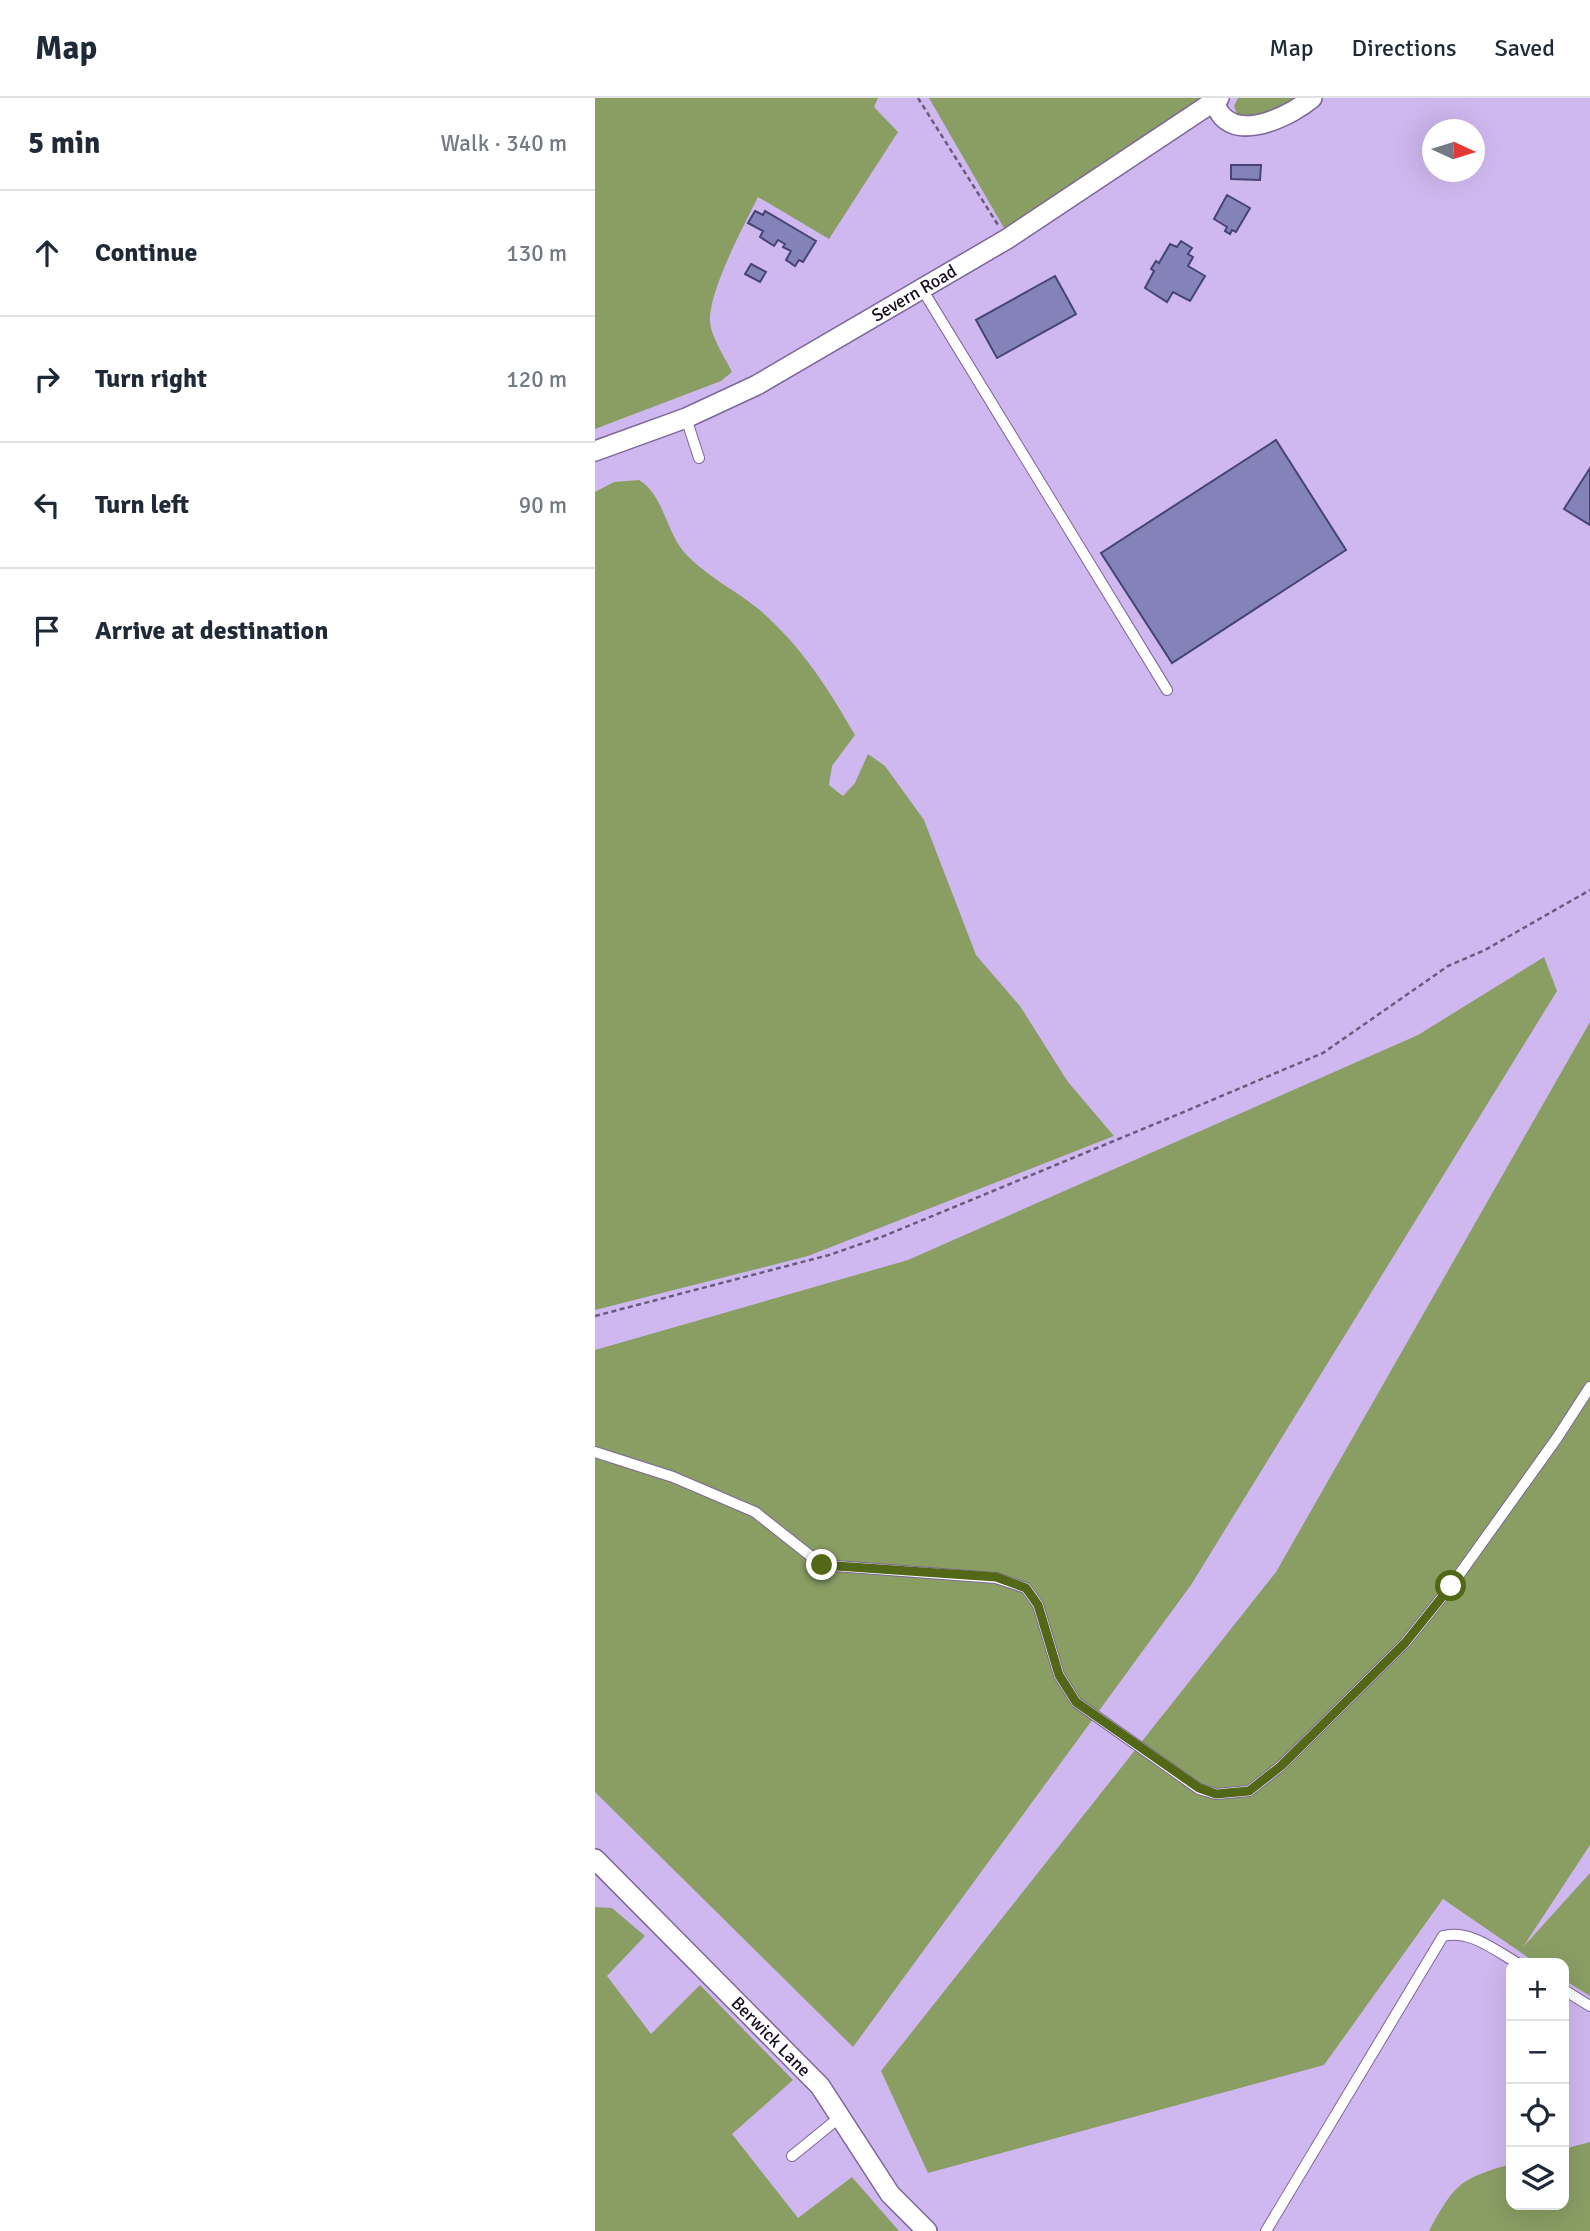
<!DOCTYPE html>
<html lang="en">
<head>
<meta charset="utf-8">
<style>
  :root { --surface:#fff; --page:#f6f6f7; --text:#1f2937; --muted:#747a83; --line:#e0e1e3 }
  body { margin:0; font-family:Signika,sans-serif; background:var(--page); color:var(--text) }
  .controls { position:absolute; right:21px; bottom:21px; display:grid; overflow:hidden; border-radius:14px; box-shadow:0 7px 28px #0002 }
  .controls button { width:63px; height:63px; display:grid; place-items:center; padding:0; border:0; border-bottom:2px solid var(--line); background:var(--surface); color:var(--text); font:35px sans-serif }
  .compass { position:absolute; left:827px; top:21px; width:63px; height:63px; border-radius:50%; background:var(--surface); box-shadow:0 7px 28px #0002; rotate:94deg }
  .stop { position:absolute; width:21px; height:21px; margin:-16px; border:5px solid #526817; border-radius:50%; background:#fff }
  .stop.end { background:#526817; border-color:#fff; box-shadow:0 2px 7px #0008 }
  .list { margin:0; padding:0; list-style:none }
  h2 { display:flex; justify-content:space-between; align-items:center; height:91px; margin:0; padding:0 28px; font-size:30px }
  h2 small { font-size:23px; font-weight:400; color:var(--muted) }
  .list li { display:grid; grid-template-columns:46px 1fr auto; gap:21px; align-items:center; box-sizing:border-box; height:126px; padding:0 28px; border-top:2px solid var(--line) }
  .list b { display:block; font-size:26px; white-space:nowrap }
  .list em { font-size:23px; font-style:normal; color:var(--muted) }
  .icon { flex:none; width:38px; height:38px; fill:none; stroke:currentColor; stroke-width:2; stroke-linecap:round; stroke-linejoin:round }
  .map { position:relative; flex:none; width:995px; height:2133px; overflow:hidden }
  header { display:flex; align-items:center; gap:42px; box-sizing:border-box; height:98px; padding:0 35px; background:var(--surface); border-bottom:2px solid var(--line) }
  header strong { font-size:33px }
  nav { display:flex; gap:38px; margin-inline-start:auto; font-size:24px }
  main { display:flex }
  aside { flex:1; background:var(--surface) }
  .map>svg:first-child { display:block }
</style>
</head>
<body>
<header>
<strong>Map</strong>
<nav><a>Map</a><a>Directions</a><a>Saved</a></nav>
</header>
<main>
<aside>
<h2>5 min<small>Walk · 340 m</small></h2>
<ul class="list">
<li><svg class="icon" aria-label="ahead" viewBox="0 0 24 24"><path d="M12 20V5M6 11l6-6 6 6"/></svg><div><b>Continue</b></div><em>130 m</em></li>
<li><svg class="icon" aria-label="right" viewBox="0 0 24 24"><path d="M7 20v-9h11M14 6l5 5-5 5"/></svg><div><b>Turn right</b></div><em>120 m</em></li>
<li><svg class="icon" aria-label="left" viewBox="0 0 24 24"><path d="M17 20v-9H6M10 6l-5 5 5 5"/></svg><div><b>Turn left</b></div><em>90 m</em></li>
<li><svg class="icon" aria-label="arrive" viewBox="0 0 24 24"><path d="M6 21V4h12l-3 4 3 4H6"/></svg><div><b>Arrive at destination</b></div></li>
</ul>
</aside>
<div class="map">
<svg width="995" height="2133" viewBox="0 0 995 2133">
  <rect width="100%" height="100%" fill="#cfb8ef"/>
  <path fill="#8a9e64" d="M0 0H283L279 9 303 34 234 141 163 99C150 126 108 202 116 230 120 245 130 260 137 274L126 283 0 331Z
    M334 0H608L457 102 409 130Z
    M643 0H706L681 17 643 19 639 8Z
    M44 382C68 396 71 433 89 454 109 477 142 493 166 513 207 549 233 590 260 637L237 668 234 687 248 698 260 685 273 656 290 668 329 722 381 857 425 908 473 984 519 1038 213 1158 0 1212V394L19 384Z
    M949 859 962 893 596 1487 258 1949 0 1694V1252L313 1162 823 937Z
    M995 924V1747L928 1849 995 1775V1898L969 1882V1865H941L848 1801 729 1967 333 2075 286 1973 681 1474Z
    M0 1809 17 1810 50 1838 12 1878 56 1936 105 1887 198 1982 137 2036 203 2120 257 2079 304 2133H0Z
    M995 2044V2133H834C860 2086 864 2081 916 2066V2107H969V2051Z"/>
  <path fill="#8383b9" stroke="#464474" stroke-width="2" d="M636 67H666L665 82 636 81Z
    M632 97 655 110 641 134 637 132 635 136 630 133 632 129 619 121Z
    M160 113 168 117 170 113 221 143 208 164 204 162 200 168 191 162 196 153 188 149 190 146 183 142 179 148 165 139 168 133 153 125Z
    M586 143 597 150 593 156 598 159 593 168 610 178 595 203 578 194 572 204 550 190 559 173 556 171 561 163 564 165 575 146 582 149Z
    M156 166 171 174 165 184 150 176Z
    M460 178 481 216 402 260 381 222Z
    M681 342 751 452 577 565 506 455Z
    M995 370V427L969 411Z"/>
  <g fill="none" stroke-linecap="round" stroke-linejoin="round">
    <g stroke="#7d6799" stroke-width="12">
      <path id="lane" d="M327 191 572 592
        M91 320 104 360
        M0 1354 78 1379 160 1414 227 1467 401 1480 431 1490 443 1507 464 1577 481 1604 604 1691 621 1696 654 1693 686 1668 810 1545 856 1488 962 1340 995 1289
        M969 1892 995 1908
        M197 2058 245 2019
        M671 2133 848 1838C874 1831 900 1852 922 1865"/>
    </g>
    <g stroke="#7d6799" stroke-width="22">
      <g id="street">
        <path d="M619 4C621 8 624 15 627 18 649 42 698 16 717 0"/>
        <path id="s1" d="M0 353 91 320 162 287 412 141 624 0"/>
        <path id="s2" d="M0 1761 225 1988 295 2096 332 2133"/>
      </g>
    </g>
    <path stroke="#6a5b7e" stroke-width="2.5" stroke-dasharray="5 3.5" stroke-linecap="butt" d="M323 0 403 127
      M0 1218 234 1157 289 1138 584 1016 728 955 853 868 890 852 995 792"/>
    <use href="#lane" stroke="#fff" stroke-width="10"/>
    <use href="#street" stroke="#fff" stroke-width="19"/>
  </g>
  <g fill="none" stroke-linecap="round" stroke-linejoin="round">
    <path stroke="#526817" stroke-width="9" d="M227 1467 401 1479 431 1490 443 1507 464 1577 481 1604 604 1690 621 1696 654 1693 686 1668 810 1545 856 1488"/>
  </g>
  <g text-anchor="middle" stroke-width="5" stroke-linejoin="round" paint-order="stroke">
    <g font-size="18" fill="#170e21" stroke="#eadffb">
      <text dy="6" stroke="none"><textPath href="#s1" startOffset="357">Severn Road</textPath></text>
      <text dy="6" stroke="none"><textPath href="#s2" startOffset="250">Berwick Lane</textPath></text>
    </g>
  </g>
</svg>
<div class="controls">
<button>+</button>
<button>−</button>
<button><svg class="icon" aria-label="locate" viewBox="0 0 24 24"><circle cx="12" cy="12" r="6"/><path d="M12 2v4M12 18v4M2 12h4M18 12h4"/></svg></button>
<button><svg class="icon" aria-label="layers" viewBox="0 0 24 24"><path d="M12 4l9 5-9 5-9-5zM3 14l9 5 9-5"/></svg></button>
</div>
<svg class="compass" viewBox="-18 -18 36 36"><path d="M0-13l5 13h-10z" fill="#e53935"/><path d="M0 13l5-13h-10z" fill="#747a83"/></svg>
<div class="stop" style="left:856px;top:1488px"></div>
<div class="stop end" style="left:227px;top:1467px"></div>
</div>
</main>
</body>
</html>
